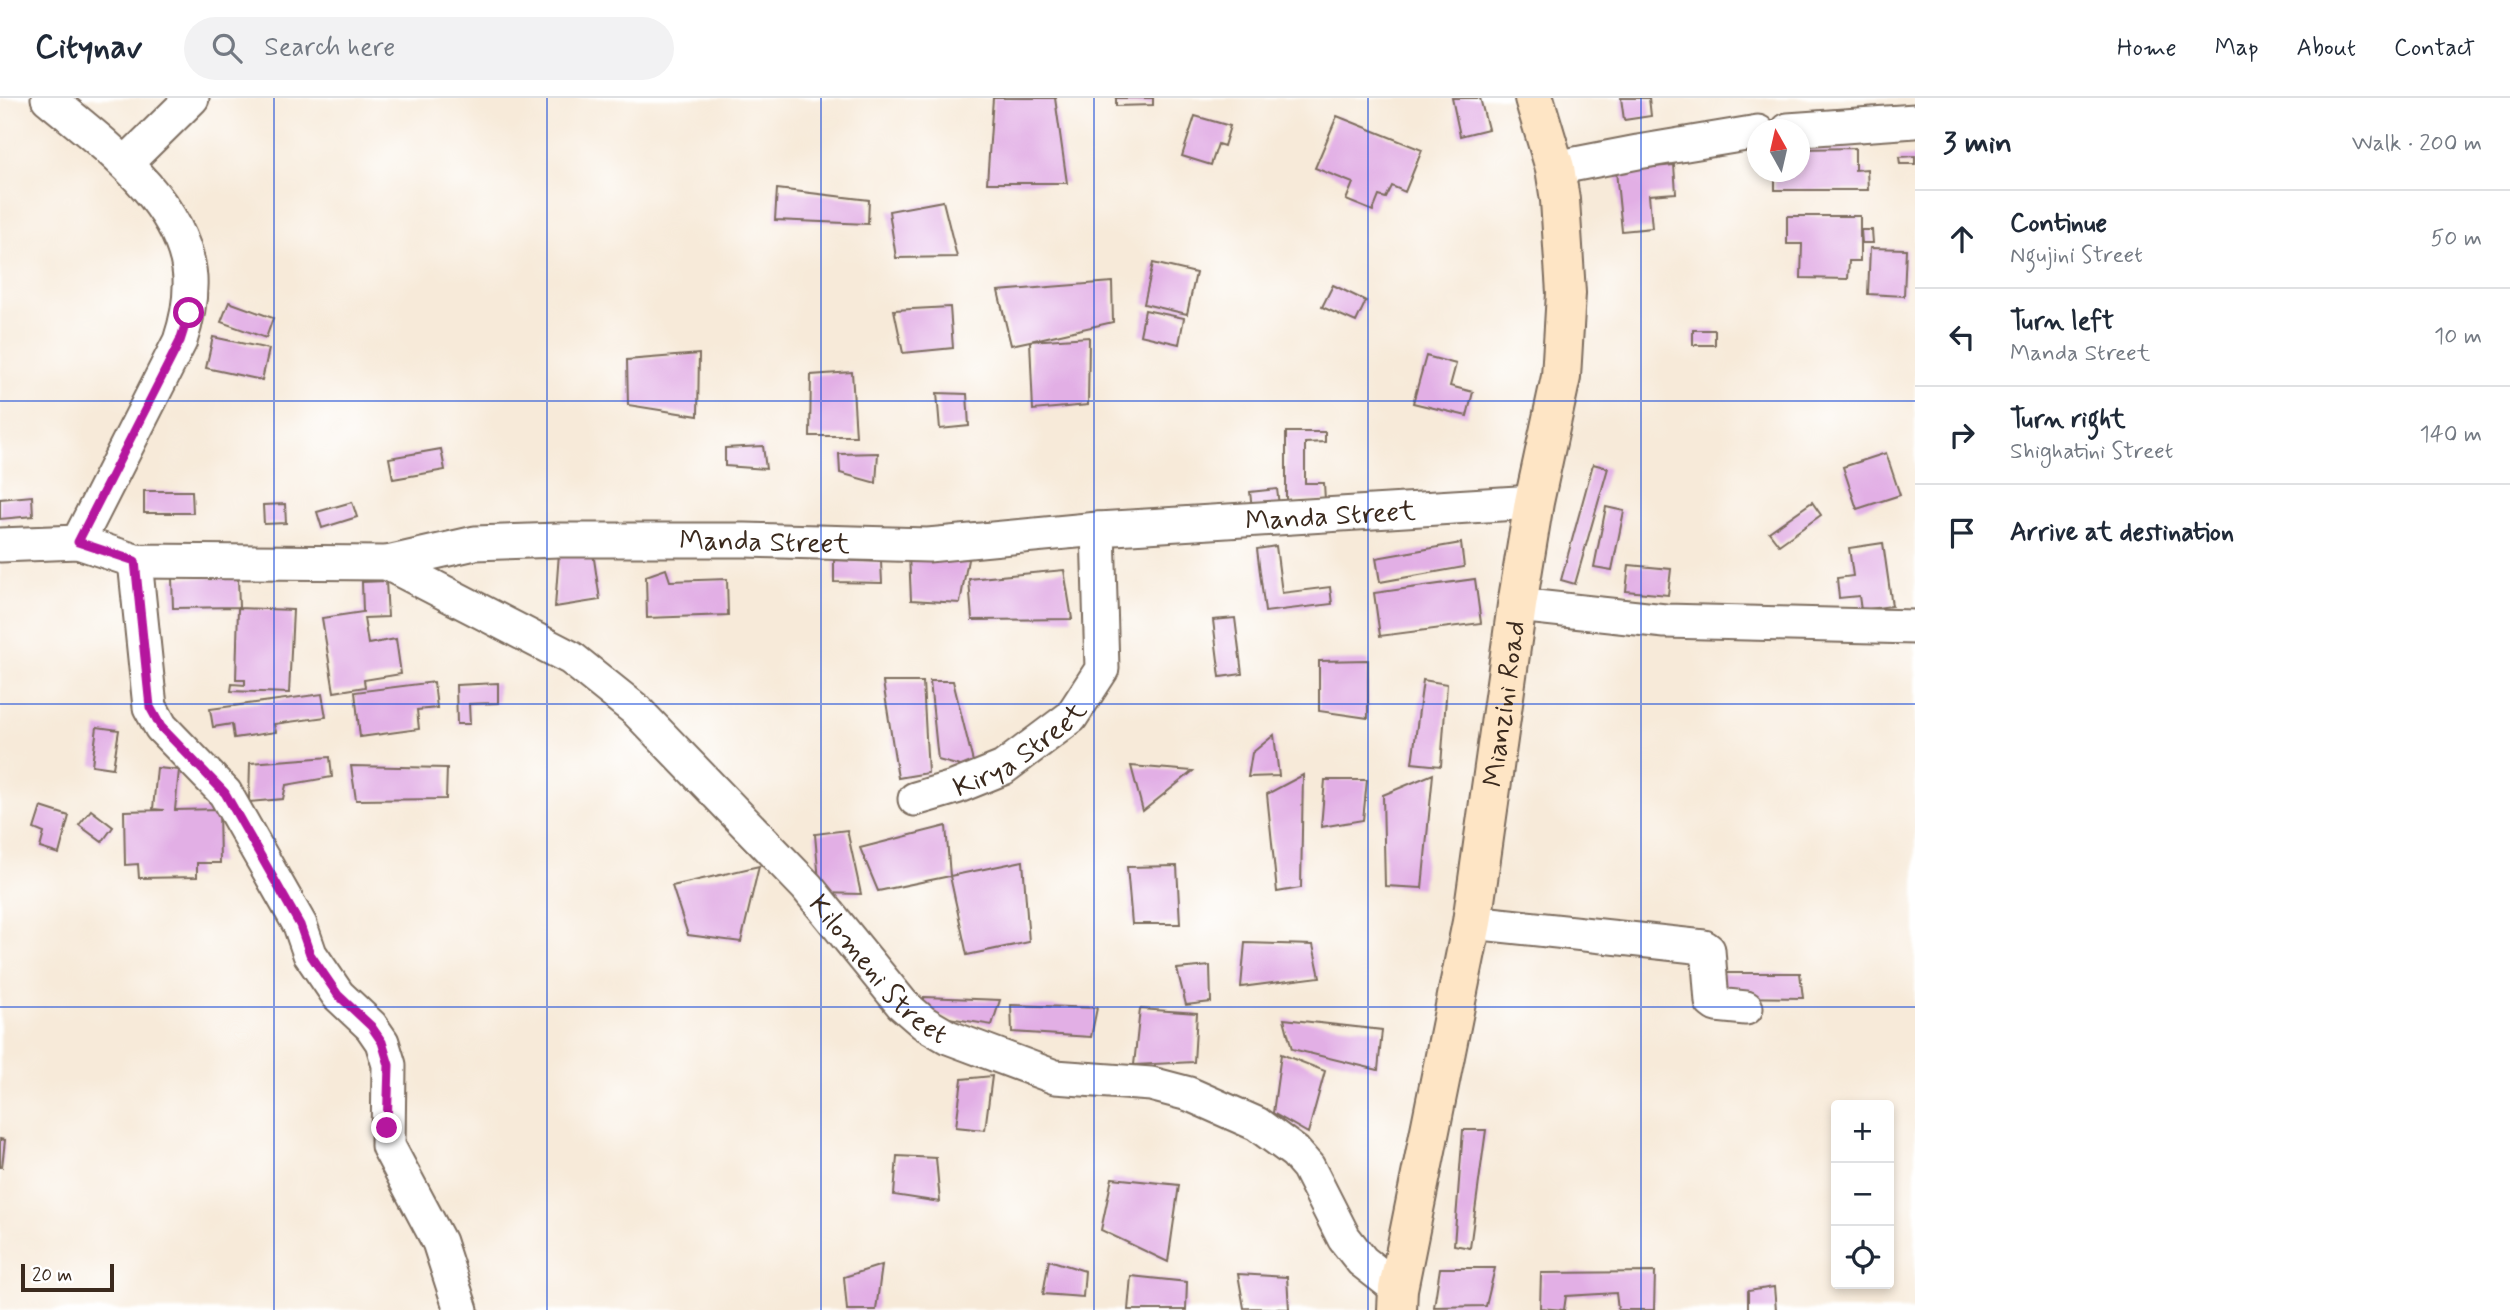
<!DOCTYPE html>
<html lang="en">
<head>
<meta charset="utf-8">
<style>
  :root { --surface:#fff; --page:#f2f2f3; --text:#1f2937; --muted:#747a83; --line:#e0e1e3 }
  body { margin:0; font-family:Mynerve,sans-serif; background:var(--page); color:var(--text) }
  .controls { position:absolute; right:21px; bottom:21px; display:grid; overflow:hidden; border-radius:7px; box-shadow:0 4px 10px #0003 }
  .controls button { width:63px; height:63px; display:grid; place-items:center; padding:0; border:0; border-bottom:2px solid var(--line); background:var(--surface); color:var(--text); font:35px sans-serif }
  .compass { position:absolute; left:1747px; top:21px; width:63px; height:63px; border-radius:50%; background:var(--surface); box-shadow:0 4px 10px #0003; rotate:352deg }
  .scale { position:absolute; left:21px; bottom:18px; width:93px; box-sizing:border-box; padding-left:7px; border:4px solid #3b2a1e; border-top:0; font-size:19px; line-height:24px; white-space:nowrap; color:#3b2a1e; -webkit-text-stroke:5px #fff; paint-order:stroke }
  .stop { position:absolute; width:21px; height:21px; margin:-16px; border:5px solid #b5179e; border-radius:50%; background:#fff }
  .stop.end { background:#b5179e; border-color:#fff; box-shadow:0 2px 7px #0008 }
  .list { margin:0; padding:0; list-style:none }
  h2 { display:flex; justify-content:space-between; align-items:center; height:91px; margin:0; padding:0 28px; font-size:30px }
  h2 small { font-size:23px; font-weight:400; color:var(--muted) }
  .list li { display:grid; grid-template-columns:46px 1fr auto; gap:21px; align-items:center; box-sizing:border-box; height:98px; padding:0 28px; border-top:2px solid var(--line) }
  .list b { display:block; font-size:26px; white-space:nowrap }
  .list p { margin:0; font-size:23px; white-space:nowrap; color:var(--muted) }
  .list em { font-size:23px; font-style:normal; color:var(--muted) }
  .icon { flex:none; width:38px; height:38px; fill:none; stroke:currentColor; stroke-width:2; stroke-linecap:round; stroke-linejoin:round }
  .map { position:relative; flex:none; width:1915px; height:1212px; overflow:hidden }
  header { display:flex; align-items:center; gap:42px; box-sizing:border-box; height:98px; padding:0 35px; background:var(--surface); border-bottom:2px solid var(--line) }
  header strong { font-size:33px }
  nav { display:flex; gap:38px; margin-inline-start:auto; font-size:24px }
  .search { width:490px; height:63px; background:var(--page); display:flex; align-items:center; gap:18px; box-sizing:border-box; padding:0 24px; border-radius:38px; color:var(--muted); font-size:26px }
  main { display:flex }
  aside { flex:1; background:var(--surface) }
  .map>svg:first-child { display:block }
</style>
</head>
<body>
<header>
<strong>Citynav</strong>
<div class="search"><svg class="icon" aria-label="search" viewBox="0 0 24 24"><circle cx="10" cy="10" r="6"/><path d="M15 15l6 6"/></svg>Search here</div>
<nav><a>Home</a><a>Map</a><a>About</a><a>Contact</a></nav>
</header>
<main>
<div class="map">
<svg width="1915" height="1212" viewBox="0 0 1915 1212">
  <rect width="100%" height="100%" fill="#fff"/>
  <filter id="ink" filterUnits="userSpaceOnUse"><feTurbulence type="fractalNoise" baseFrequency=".0143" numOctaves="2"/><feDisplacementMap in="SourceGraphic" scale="14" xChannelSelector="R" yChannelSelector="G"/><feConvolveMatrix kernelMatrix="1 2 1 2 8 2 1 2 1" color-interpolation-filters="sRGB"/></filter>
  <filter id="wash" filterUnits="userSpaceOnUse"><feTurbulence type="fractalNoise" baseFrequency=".00686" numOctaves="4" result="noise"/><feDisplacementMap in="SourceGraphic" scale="28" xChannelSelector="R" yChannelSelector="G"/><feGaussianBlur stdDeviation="1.57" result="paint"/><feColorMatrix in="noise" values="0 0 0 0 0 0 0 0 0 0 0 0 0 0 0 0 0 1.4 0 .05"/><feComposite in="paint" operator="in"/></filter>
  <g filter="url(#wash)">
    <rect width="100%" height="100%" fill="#f7ead9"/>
    <g id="blocks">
      <path fill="#e2afe5" d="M993 0H1055L1067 85H987Z
        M1116 0H1153V7L1116 8Z
        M1452 0H1480L1488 31 1460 38Z
        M1621 0H1649L1651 18 1624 22Z
        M1195 18 1230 28 1224 48 1218 46 1211 67 1182 58Z
        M1337 18 1422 52 1405 94 1392 88 1386 100 1379 98 1373 113 1346 102 1353 85 1315 70Z
        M1855 50V72L1867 71 1868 92H1775V74H1800V51Z
        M1915 58V66H1900L1899 59Z
        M1674 67 1676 95 1649 97 1652 130 1622 133 1616 73Z
        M777 91 869 102 868 126 775 122Z
        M943 103 957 159 896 160 889 113Z
        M1787 118H1860V163H1849L1848 181 1801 180 1802 146H1787Z
        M1861 132H1872L1873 145H1862Z
        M1870 150 1906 151 1904 198 1868 196Z
        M1153 165 1196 175 1187 216 1144 206Z
        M1112 184 1113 224 1030 243 1089 239 1088 307 1033 312 1030 243 1011 247 998 193Z
        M1333 187 1366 203 1356 224 1322 209Z
        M229 204 273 220 266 240 221 224Z
        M950 209 953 250 903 255 894 212Z
        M1145 212 1184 220 1179 246 1140 237Z
        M1693 232H1715V247H1693Z
        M213 239 269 251 262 282 206 270Z
        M699 256 698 318 628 307 627 262Z
        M1426 258 1456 266 1450 288 1473 294 1467 318 1413 305Z
        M852 274 856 338H810L811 277Z
        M937 295 967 296 969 328 940 331Z
        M1286 334H1325V344L1305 345V385H1324L1325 402 1286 403Z
        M763 348 766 371 725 368V350Z
        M441 351 445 372 393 381 389 360Z
        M878 355 876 385 840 375 839 356Z
        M1886 355 1900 397 1857 411 1843 369Z
        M1593 366 1608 370 1575 486 1561 482Z
        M1277 391 1279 407 1252 410 1250 394Z
        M144 393H192L193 415H144Z
        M32 398 33 418 0 421V401Z
        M352 404 357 419 322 430 317 414Z
        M1812 404 1821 417 1779 447 1769 434Z
        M285 406 286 425 264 426 263 407Z
        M1606 409 1624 413 1612 472 1594 469Z
        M1461 445 1464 469 1380 484 1376 460Z
        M1883 445 1892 508 1861 512 1859 498 1839 500 1837 480 1853 478 1849 450Z
        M1276 448 1282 495 1330 489 1332 506 1265 514 1257 451Z
        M593 454 600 502 555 509 559 455Z
        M909 456H969L960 505 911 502Z
        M834 462 881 464 882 485 834 484Z
        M1629 467 1671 471 1668 497 1626 493Z
        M666 471 670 483 727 481 728 517 647 520 646 478Z
        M1064 472 1072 521 972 522 969 481Z
        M238 479 239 509 173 510 172 480Z
        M1475 481 1481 525 1380 538 1374 495Z
        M386 483 388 519 364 520 368 546 396 541 401 576 364 582 365 589 334 594 322 520 363 514 362 484Z
        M238 510 293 512 289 595 231 593 232 586 245 587V582H236Z
        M1235 520 1242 576 1220 579 1213 522Z
        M1368 562V620L1319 613V563Z
        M1423 582 1447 586 1441 668 1412 665Z
        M930 583H953L975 672 938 662Z
        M434 584 437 610 417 612 419 631 360 639 355 594Z
        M883 584H923L928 675 898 680Z
        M498 585V605L469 606 470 626H457L456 587Z
        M322 596 326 619 274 626 276 634 234 640 232 626 213 629 210 611Z
        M97 629 119 632 113 670 92 667Z
        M1274 637 1279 678 1248 679 1252 655Z
        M330 659 332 679 286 687 283 701 249 704 250 665Z
        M351 668 447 670 446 701 356 702Z
        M1131 668 1193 673 1143 713Z
        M157 670 179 672 175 712 219 711 220 765H197V779L139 780 138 766 125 767 124 713 164 712 153 711Z
        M1433 676 1422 790 1385 788 1383 697Z
        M1303 677 1301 790 1277 794 1267 696Z
        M1325 682H1367L1363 722 1321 729Z
        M41 709 69 718 59 756 40 750 44 735 34 731Z
        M91 712 113 729 102 744 79 727Z
        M946 728 950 778 1023 763 1029 844 967 857 950 778 878 793 860 750Z
        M847 732 861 796 820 795 815 736Z
        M759 768 741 844 688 837 672 788Z
        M1177 768 1180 826H1132L1127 769Z
        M1245 845 1313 847 1320 879 1241 889Z
        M1210 868 1211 904 1186 907 1177 871Z
        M1720 875H1800L1803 900 1725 899Z
        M924 899 1000 902 992 927 924 916Z
        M1011 907 1097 910 1091 939 1012 934Z
        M1140 911 1197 915 1194 964 1134 967Z
        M1284 921 1382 932 1378 972 1292 951Z
        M1281 956 1325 973 1308 1035 1273 1015Z
        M992 978 985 1032 956 1029 962 981Z
        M1463 1032H1486L1470 1150 1454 1147Z
        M0 1041 5 1042 2 1069H0Z
        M897 1058 936 1060 940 1104 894 1097Z
        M1112 1080 1179 1087 1168 1164 1101 1132Z
        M1049 1162 1085 1173 1083 1199 1043 1196Z
        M882 1167 876 1212H847L844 1179Z
        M1440 1170H1495L1486 1208 1434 1209Z
        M1655 1174 1654 1212H1618L1616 1195 1566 1198 1564 1212 1540 1210 1541 1175Z
        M1238 1176 1287 1179 1289 1211 1244 1210Z
        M1131 1178 1187 1184 1186 1212H1128Z
        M1774 1189 1776 1212H1748V1193Z"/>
    </g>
  </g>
  <g filter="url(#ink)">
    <use href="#blocks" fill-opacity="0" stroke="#7d6d5f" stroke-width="2"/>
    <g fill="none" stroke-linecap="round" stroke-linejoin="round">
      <g stroke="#7d6d5f" stroke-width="37">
        <g id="street">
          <path d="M48 0C102 45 185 104 190 180 191 203 187 222 180 243L78 444"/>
          <path d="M1788 32 1915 23"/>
          <path d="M126 65 192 0"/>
          <path d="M1555 70 1638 54 1758 34"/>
          <path id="s1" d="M0 447 78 444 135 463 387 465 475 445 559 442H745L928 447 1098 431 1534 404"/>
          <path d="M135 463 150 609 161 629 225 695 300 827 310 856 338 897 371 928 382 944 389 967 388 1048 439 1144 461 1212"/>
          <path id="s2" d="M387 465 571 560 636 612 807 789 902 906 924 925 948 939 1055 979 1151 986 1189 996 1257 1026 1295 1054 1308 1069 1344 1140 1362 1163 1398 1191"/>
          <path d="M1517 507 1665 523 1915 529"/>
          <path id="s3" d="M915 701 956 689 1003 670 1071 619 1102 571 1098 431"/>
          <path d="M1472 824 1704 849 1708 852 1712 904 1716 907 1746 910"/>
        </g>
      </g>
      <g stroke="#7d6d5f" stroke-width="42">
        <g id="secondary">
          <path id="s4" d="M1397 1212 1398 1191 1472 824 1517 507 1534 404 1561 279 1566 195 1560 102 1555 70 1534 0"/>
        </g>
      </g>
      <use href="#street" stroke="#fff" stroke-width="33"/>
      <use href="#secondary" stroke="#fee5c5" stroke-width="38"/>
    </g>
  </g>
  <g fill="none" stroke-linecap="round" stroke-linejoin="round" filter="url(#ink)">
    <path stroke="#b5179e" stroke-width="9" d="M189 215 180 243 78 444 135 463 150 609 161 629 225 695 300 827 310 856 338 897 371 928 382 944 389 967 387 1030"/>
  </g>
  <path fill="none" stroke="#1d4ed8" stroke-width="2" stroke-opacity="0.55" d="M274 0V1212M547 0V1212M821 0V1212M1094 0V1212M1368 0V1212M1641 0V1212M0 303H1915M0 606H1915M0 909H1915"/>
  <g text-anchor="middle" stroke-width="6" stroke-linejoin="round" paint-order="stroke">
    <g font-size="28" fill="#3b2a1e" stroke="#fff">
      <text dy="10" stroke="none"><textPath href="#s1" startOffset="1337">Manda Street</textPath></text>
      <text dy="10" stroke="none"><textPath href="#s1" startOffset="770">Manda Street</textPath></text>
      <text dy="10" stroke="none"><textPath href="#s4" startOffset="616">Mianzini Road</textPath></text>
      <text dy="10" stroke="none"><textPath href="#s3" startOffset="117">Kirya Street</textPath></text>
      <text dy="10" stroke="none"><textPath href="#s2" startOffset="646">Kilomeni Street</textPath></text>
    </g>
  </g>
</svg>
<div class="controls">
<button>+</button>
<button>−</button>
<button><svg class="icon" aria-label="locate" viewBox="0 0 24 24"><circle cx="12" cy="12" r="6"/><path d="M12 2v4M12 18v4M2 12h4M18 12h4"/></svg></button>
</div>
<svg class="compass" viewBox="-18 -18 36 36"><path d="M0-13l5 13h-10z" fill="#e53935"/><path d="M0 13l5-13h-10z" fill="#747a83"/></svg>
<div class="scale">20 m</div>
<div class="stop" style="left:189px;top:215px"></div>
<div class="stop end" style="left:387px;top:1030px"></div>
</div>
<aside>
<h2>3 min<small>Walk · 200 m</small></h2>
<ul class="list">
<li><svg class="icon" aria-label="ahead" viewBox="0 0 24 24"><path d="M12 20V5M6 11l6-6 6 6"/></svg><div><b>Continue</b><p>Ngujini Street</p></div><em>50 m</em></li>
<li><svg class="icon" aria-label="left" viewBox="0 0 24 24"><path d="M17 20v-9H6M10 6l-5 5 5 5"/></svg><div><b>Turn left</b><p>Manda Street</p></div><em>10 m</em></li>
<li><svg class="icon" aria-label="right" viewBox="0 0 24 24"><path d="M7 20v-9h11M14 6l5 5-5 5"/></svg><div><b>Turn right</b><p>Shighatini Street</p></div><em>140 m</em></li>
<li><svg class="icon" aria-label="arrive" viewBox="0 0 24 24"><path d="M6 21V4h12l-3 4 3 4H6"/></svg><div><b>Arrive at destination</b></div></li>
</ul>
</aside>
</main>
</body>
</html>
